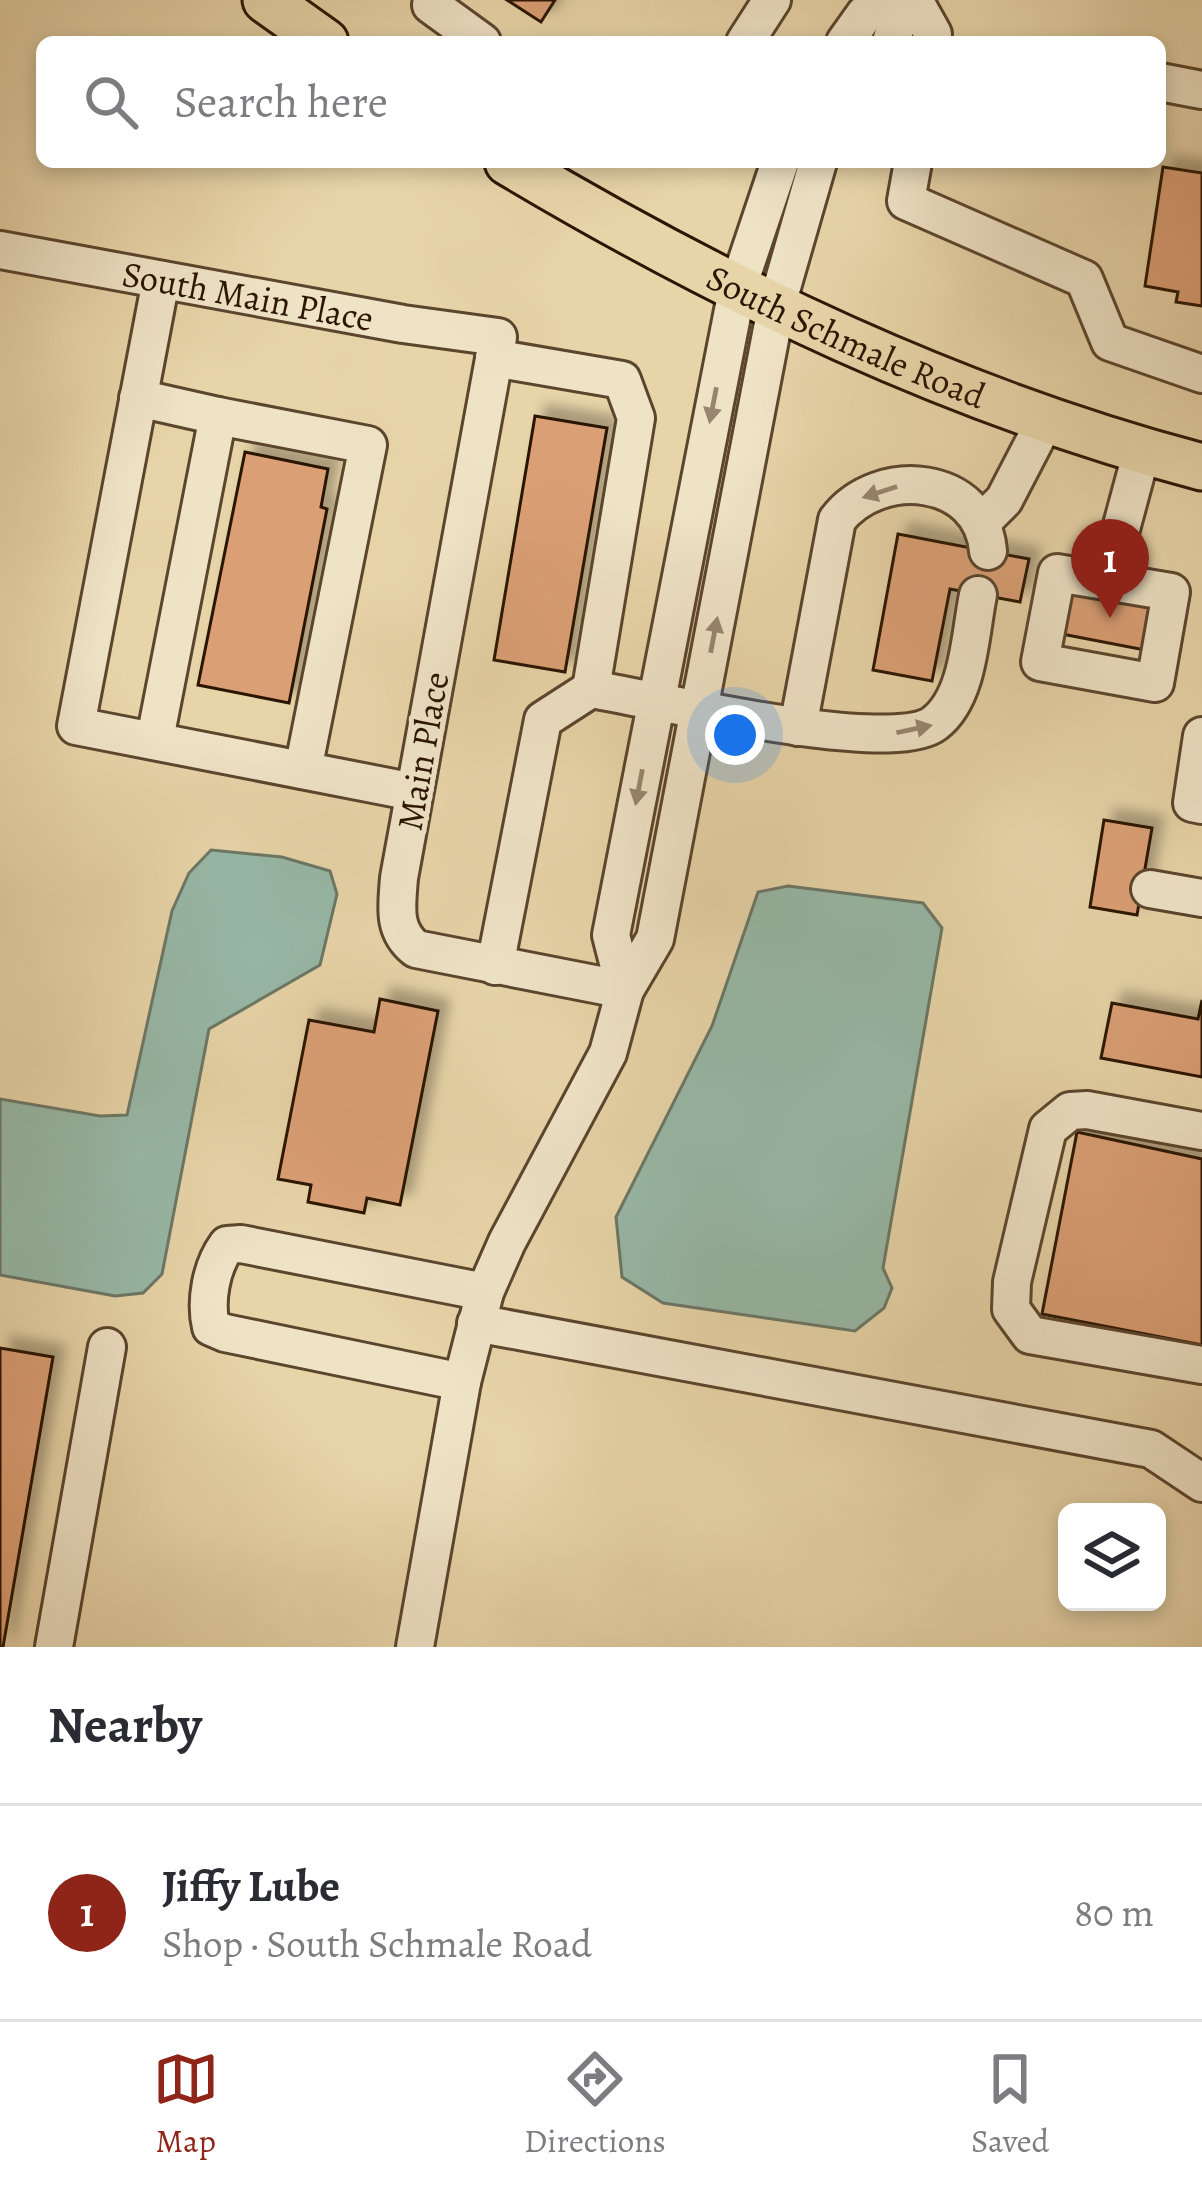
<!DOCTYPE html>
<html lang="en">
<head>
<meta charset="utf-8">
<style>
  :root { --surface:#fff; --page:#f2f2f3; --text:#2b2b33; --muted:#7c7c81; --line:#e1e1e2; --accent:#8f2418 }
  body { margin:0; font-family:Alegreya,serif; background:var(--page); color:var(--text) }
  .controls { position:absolute; right:36px; bottom:36px; display:grid; overflow:hidden; border-radius:18px; box-shadow:0 6px 18px #0003 }
  .controls button { width:108px; height:108px; display:grid; place-items:center; padding:0; border:0; border-bottom:3px solid var(--line); background:var(--surface); color:var(--text); font:60px sans-serif }
  .you { position:absolute; left:735px; top:735px; width:42px; height:42px; margin:-30px; border:9px solid #fff; border-radius:50%; background:#1a73e8; box-shadow:0 0 0 18px #1a73e833 }
  .badge { display:grid; place-items:center; width:78px; height:78px; border-radius:50%; background:var(--accent); color:#fff; font-size:39px; font-weight:700 }
  .pin { position:absolute; translate:-50% -99px; filter:drop-shadow(0 3px 6px #0008) }
  .pin::after { content:''; position:absolute; top:63px; width:42px; height:36px; background:inherit; clip-path:polygon(0 0,100% 0,50% 100%) }
  .list { margin:0; padding:0; list-style:none }
  h2 { display:flex; justify-content:space-between; align-items:center; height:156px; margin:0; padding:0 48px; font-size:51px }
  h2 small { font-size:39px; font-weight:400; color:var(--muted) }
  .list li { display:grid; grid-template-columns:78px 1fr auto; gap:36px; align-items:center; box-sizing:border-box; height:216px; padding:0 48px; border-top:3px solid var(--line) }
  .list b { display:block; font-size:45px; white-space:nowrap }
  .list p { margin:0; font-size:39px; white-space:nowrap; color:var(--muted) }
  .list em { font-size:39px; font-style:normal; color:var(--muted) }
  .icon { flex:none; width:66px; height:66px; fill:none; stroke:currentColor; stroke-width:2; stroke-linecap:round; stroke-linejoin:round }
  .map { position:relative; flex:none; width:1202px; height:1647px; overflow:hidden }
  .search { position:absolute; background:var(--surface); box-shadow:0 6px 18px #0003; left:36px; right:36px; top:36px; height:132px; display:flex; align-items:center; gap:30px; box-sizing:border-box; padding:0 42px; border-radius:18px; color:var(--muted); font-size:45px }
  .sheet { height:372px; background:var(--surface) }
  nav { display:flex; justify-content:space-around; align-items:center; box-sizing:border-box; height:168px; border-top:3px solid var(--line); background:var(--surface); font-size:33px; color:var(--muted) }
  nav a { display:grid; justify-items:center; gap:6px }
  nav .on { color:var(--accent) }
  .map>svg:first-child { display:block }
</style>
</head>
<body>
<div class="map">
<svg width="1202" height="1647" viewBox="0 0 1202 1647">
  <defs>
    <filter id="shadow"><feDropShadow dx="11" dy="-11" stdDeviation="6" flood-color="#0004"/></filter>
  </defs>
  <rect width="100%" height="100%" fill="#e7d4a8"/>
  <filter id="stains"><feTurbulence type="fractalNoise" baseFrequency=".00167" numOctaves="4"/><feColorMatrix values="0 0 0 0 .2 0 0 0 0 .09 0 0 0 0 .02 0 0 0 .5 -.17"/></filter>
  <radialGradient id="worn" r=".72"><stop offset=".6" stop-color="#630" stop-opacity="0"/><stop offset="1" stop-color="#630" stop-opacity=".3"/></radialGradient>
  <path fill="#97b8a7" stroke="#6c7766" stroke-width="3" d="M211 850 282 857 330 871 337 894 320 965 209 1029 162 1274 143 1293 115 1296 0 1275V1099L100 1116 127 1115 172 911 189 873Z
    M788 886 923 903 942 928 883 1268 892 1288 884 1308 855 1331 663 1303 622 1277 616 1217 712 1026 758 892Z"/>
  <path fill="#db9f75" stroke="#2c1504" stroke-width="3" filter="url(#shadow)" d="M507 0H555L541 22Z
    M1163 167 1202 173V306L1176 302 1178 292 1145 286Z
    M535 416 607 428 565 672 494 660Z
    M245 452 328 469 321 507 327 509 289 703 198 685Z
    M898 534 1029 559 1020 602 950 589 932 681 873 670Z
    M1073 584 1158 602 1150 651 1062 634Z
    M1104 820 1152 828 1137 915 1090 907Z
    M380 999 438 1011 400 1205 367 1198 364 1213 308 1202 311 1185 278 1179 309 1020 374 1032Z
    M1202 1000V1077L1101 1058 1112 1003 1198 1019Z
    M1077 1132 1202 1159V1345L1042 1314Z
    M0 1348 53 1357 3 1647H0Z"/>
  <g fill="none" stroke-linecap="round" stroke-linejoin="round">
    <g stroke="#5b452d" stroke-width="42">
      <g id="minor">
        <path d="M434 0 431 5 482 42"/>
        <path d="M914 0 933 34 932 42"/>
        <path d="M745 42 772 0"/>
        <path d="M845 42 865 14 886 0"/>
        <path d="M891 42 904 0"/>
        <path d="M1160 82 1202 90"/>
        <path d="M913 162 906 201 1084 279 1110 342 1202 374"/>
        <path id="s1" d="M0 250 403 324 498 337 399 878C397 906 392 930 416 949L625 990"/>
        <path d="M161 280 76 726 414 792"/>
        <path d="M494 358 622 380 636 418 591 689"/>
        <path d="M138 398 218 416"/>
        <path d="M981 523 1004 500 1045 421"/>
        <path d="M1057 573 1171 592 1155 683 1040 662Z"/>
        <path d="M1107 581 1142 451"/>
        <path d="M798 727 837 520C879 465 982 475 988 551"/>
        <path d="M1202 736 1192 803 1202 805"/>
        <path d="M155 739 218 416 368 445 303 770"/>
        <path d="M1150 889 1202 898"/>
        <path d="M495 966 543 720 591 689C652 699 893 757 935 723 969 697 970 634 978 595"/>
        <path d="M625 990 611 935 737 290 780 162"/>
        <path d="M1202 1131 1087 1110 1070 1111 1048 1129 1012 1282 1011 1309 1030 1335 1202 1365"/>
        <path d="M476 1323 1151 1449 1202 1483"/>
        <path d="M462 1382 225 1333 211 1327C205 1301 211 1267 227 1245L241 1244 485 1292"/>
        <path d="M54 1647 107 1347"/>
        <path d="M415 1647 462 1382 485 1292 507 1242 608 1053 625 990 655 939 776 308 818 162"/>
      </g>
    </g>
    <g stroke="#2c1504" stroke-width="51">
      <g id="major">
        <path d="M266 0 325 42"/>
        <path id="s2" d="M508 162C726 292 956 402 1202 467"/>
      </g>
    </g>
    <use href="#minor" stroke="#efe3c6" stroke-width="36"/>
    <use href="#major" stroke="#e7d4a8" stroke-width="45"/>
  </g>
  <defs><path id="oneway-solid" d="M-6-.8H1V-3.2L6.5 0L1 3.2V.8H-6Z" transform="scale(3)"/></defs>
  <g fill="#97866f">
    <use href="#oneway-solid" transform="translate(713 405) rotate(101)"/>
    <use href="#oneway-solid" transform="translate(880 492) rotate(162)"/>
    <use href="#oneway-solid" transform="translate(714 635) rotate(-79)"/>
    <use href="#oneway-solid" transform="translate(914 729) rotate(-12)"/>
    <use href="#oneway-solid" transform="translate(639 787) rotate(101)"/>
  </g>
  <g text-anchor="middle" stroke-width="10" stroke-linejoin="round" paint-order="stroke">
    <g font-size="36" fill="#2c1504" stroke="#efe3c6">
      <text dy="13" stroke="none"><textPath href="#s1" startOffset="252">South Main Place</textPath></text>
      <text dy="13" stroke="none"><textPath href="#s2" startOffset="381">South Schmale Road</textPath></text>
      <text transform="translate(422 751) rotate(-80)" y="13">Main Place</text>
    </g>
  </g>
  <rect width="100%" height="100%" filter="url(#stains)"/>
  <rect width="100%" height="100%" fill="url(#worn)"/>
</svg>
<div class="controls">
<button><svg class="icon" aria-label="layers" viewBox="0 0 24 24"><path d="M12 4l9 5-9 5-9-5zM3 14l9 5 9-5"/></svg></button>
</div>
<div class="you"></div>
<div class="pin badge" style="left:1110px;top:618px">1</div>
<div class="search"><svg class="icon" aria-label="search" viewBox="0 0 24 24"><circle cx="10" cy="10" r="6"/><path d="M15 15l6 6"/></svg>Search here</div>
</div>
<section class="sheet">
<h2>Nearby<small></small></h2>
<ul class="list">
<li><span class="badge">1</span><div><b>Jiffy Lube</b><p>Shop · South Schmale Road</p></div><em>80 m</em></li>
</ul>
</section>
<nav>
<a class="on"><svg class="icon" aria-label="map" viewBox="0 0 24 24"><path d="M3 6l6-2 6 2 6-2v14l-6 2-6-2-6 2zM9 4v14M15 6v14"/></svg>Map</a>
<a><svg class="icon" aria-label="directions" viewBox="0 0 24 24"><path d="M12 3l9 9-9 9-9-9zM9 14v-3h6M13 9l2 2-2 2"/></svg>Directions</a>
<a><svg class="icon" aria-label="saved" viewBox="0 0 24 24"><path d="M7 4h10v16l-5-4-5 4z"/></svg>Saved</a>
</nav>
</body>
</html>
